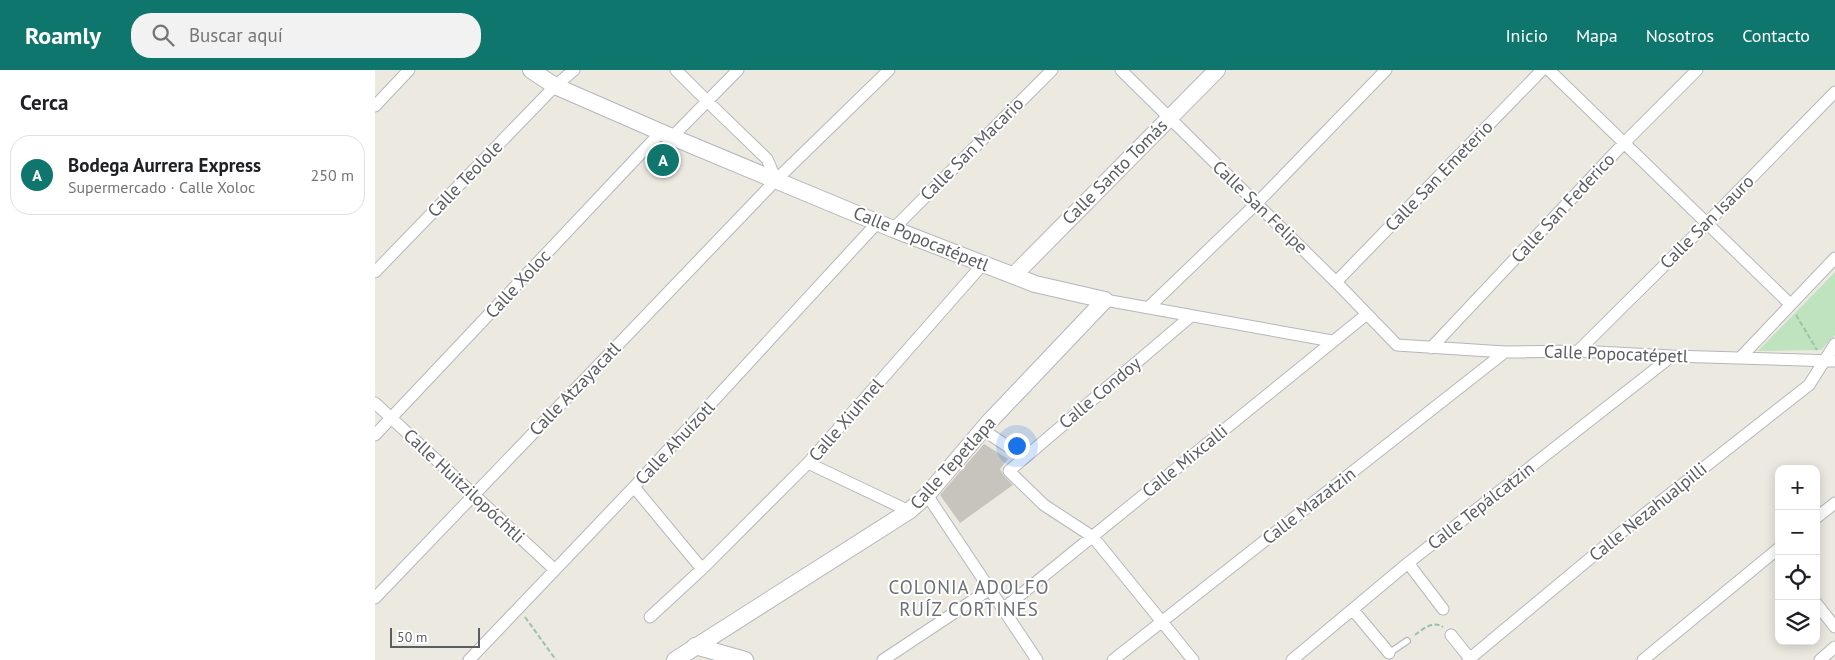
<!DOCTYPE html>
<html lang="es">
<head>
<meta charset="utf-8">
<style>
  :root { --surface:#fff; --page:#f2f2f2; --text:#202124; --muted:#757577; --line:#e0e0e0; --accent:#0f766e }
  body { margin:0; font-family:"PT Sans",sans-serif; background:var(--page); color:var(--text) }
  .controls { position:absolute; right:15px; bottom:15px; display:grid; overflow:hidden; border-radius:10px; box-shadow:0 2px 12px #0003 }
  .controls button { width:45px; height:45px; display:grid; place-items:center; padding:0; border:0; border-bottom:1px solid var(--line); background:var(--surface); color:var(--text); font:25px sans-serif }
  .scale { position:absolute; left:15px; bottom:12px; width:90px; box-sizing:border-box; padding-left:5px; border:2px solid #5a5d61; border-top:0; font-size:14px; line-height:18px; white-space:nowrap; color:#5a5d61; -webkit-text-stroke:4px #fff; paint-order:stroke }
  .you { position:absolute; left:641px; top:375px; width:18px; height:18px; margin:-12px; border:4px solid #fff; border-radius:50%; background:#1a73e8; box-shadow:0 0 0 8px #1a73e833 }
  .badge { display:grid; place-items:center; width:32px; height:32px; border-radius:50%; background:var(--accent); color:#fff; font-size:16px; font-weight:700 }
  .pin { position:absolute; translate:-50% -50%; border:2px solid #fff; box-shadow:0 1px 5px #0006 }
  .list { margin:0; padding:0; list-style:none }
  h2 { display:flex; justify-content:space-between; align-items:center; height:65px; margin:0; padding:0 20px; font-size:21px }
  h2 small { font-size:16px; font-weight:400; color:var(--muted) }
  .list li { display:grid; grid-template-columns:32px 1fr auto; gap:15px; align-items:center; box-sizing:border-box; height:80px; margin:0 10px 10px; padding:0 10px; border:1px solid var(--line); border-radius:20px }
  .list b { display:block; font-size:19px; white-space:nowrap }
  .list p { margin:0; font-size:16px; white-space:nowrap; color:var(--muted) }
  .list em { font-size:16px; font-style:normal; color:var(--muted) }
  .icon { flex:none; width:28px; height:28px; fill:none; stroke:currentColor; stroke-width:2; stroke-linecap:round; stroke-linejoin:round }
  .map { position:relative; flex:none; width:1460px; height:590px; overflow:hidden }
  header { display:flex; align-items:center; gap:30px; box-sizing:border-box; height:70px; padding:0 25px; background:var(--accent); color:#fff }
  header strong { font-size:24px }
  nav { display:flex; gap:28px; margin-inline-start:auto; font-size:18px }
  .search { width:350px; height:45px; background:var(--page); display:flex; align-items:center; gap:12px; box-sizing:border-box; padding:0 18px; border-radius:20px; color:var(--muted); font-size:19px }
  main { display:flex }
  aside { flex:1; background:var(--surface) }
  .map>svg:first-child { display:block }
</style>
</head>
<body>
<header>
<strong>Roamly</strong>
<div class="search"><svg class="icon" aria-label="search" viewBox="0 0 24 24"><circle cx="10" cy="10" r="6"/><path d="M15 15l6 6"/></svg>Buscar aquí</div>
<nav><a>Inicio</a><a>Mapa</a><a>Nosotros</a><a>Contacto</a></nav>
</header>
<main>
<aside>
<h2>Cerca<small></small></h2>
<ul class="list">
<li><span class="badge">A</span><div><b>Bodega Aurrera Express</b><p>Supermercado · Calle Xoloc</p></div><em>250 m</em></li>
</ul>
</aside>
<div class="map">
<svg width="1460" height="590" viewBox="0 0 1460 590">
  <rect width="100%" height="100%" fill="#ece9e1"/>
  <path fill="#bfe3be" d="M1460 202V265L1446 280 1383 281Z"/>
  <path fill="#c7c4be" d="M609 374 633 389 625 399 629 406 638 415 585 453 565 425Z"/>
  <g fill="none" stroke-linecap="round" stroke-linejoin="round">
    <g stroke="#b4b7bb" stroke-width="8">
      <path id="lane" d="M1014 583 1032 571"/>
    </g>
    <g stroke="#b4b7bb" stroke-width="13">
      <path id="street" d="M301 0 332 31 392 89 401 110
        M746 0 961 212 1022 275 1130 282 1203 281 1297 286 1460 291
        M1174 0 1415 234
        M0 36 34 0
        M297 67 363 0
        M518 159 677 0
        M0 202 180 16 199 0
        M961 212 1167 0
        M730 230 957 271
        M774 237 882 133 1011 0
        M816 246 634 401 669 435 718 467 818 590
        M1056 278 1249 73 1322 0
        M1203 281 1331 154 1460 22
        M1365 288 1460 188
        M0 333 179 499
        M608 360 649 387
        M0 365 286 62
        M433 393 534 441
        M259 417 327 499
        M552 425 662 590
        M1441 448 1460 433
        M1033 493 1068 539
        M0 528 401 110 514 0
        M1441 533 1460 557
        M628 539 992 244
        M978 540 1014 583
        M275 547 327 499 433 393 608 194
        M1076 565 1096 590
        M94 590 259 417 503 152
        M508 590 615 519
        M738 590 1130 282
        M917 590 1033 493 1297 286
        M1093 590 1248 461 1434 315 1460 274
        M1268 590 1404 478
        M1445 590 1460 577"/>
    </g>
    <g stroke="#b3b6bb" stroke-width="18">
      <path id="secondary" d="M156 0 180 16 297 67 518 159 660 214 730 230
        M639 205 842 0
        M320 576 370 590
        M300 590 534 441 552 425 614 352 730 230"/>
    </g>
    <path stroke="#98c3a4" stroke-width="2" stroke-dasharray="5 2.5" stroke-linecap="butt" d="M1421 245 1442 280
      M150 547 181 590
      M1040 565C1048 559 1058 550 1068 557"/>
    <use href="#lane" stroke="#fff" stroke-width="5.5"/>
    <use href="#street" stroke="#fff" stroke-width="11"/>
    <use href="#secondary" stroke="#fff" stroke-width="16"/>
  </g>
  <g text-anchor="middle" stroke-width="4" stroke-linejoin="round" paint-order="stroke">
    <g font-size="18" fill="#5a5d61" stroke="#fff">
      <text transform="translate(597 79) rotate(-45)" y="6">Calle San Macario</text>
      <text transform="translate(740 102) rotate(-45)" y="6">Calle Santo Tomás</text>
      <text transform="translate(1064 106) rotate(-46)" y="6">Calle San Emeterio</text>
      <text transform="translate(90 109) rotate(-46)" y="6">Calle Teolole</text>
      <text transform="translate(885 137) rotate(44)" y="6">Calle San Felipe</text>
      <text transform="translate(1188 138) rotate(-47)" y="6">Calle San Federico</text>
      <text transform="translate(1332 152) rotate(-45)" y="6">Calle San Isauro</text>
      <text transform="translate(546 169) rotate(22)" y="6">Calle Popocatépetl</text>
      <text transform="translate(143 214) rotate(-47)" y="6">Calle Xoloc</text>
      <text transform="translate(1241 284) rotate(2)" y="6">Calle Popocatépetl</text>
      <text transform="translate(200 319) rotate(-46)" y="6">Calle Atzayacatl</text>
      <text transform="translate(725 323) rotate(-40)" y="6">Calle Condoy</text>
      <text transform="translate(471 350) rotate(-49)" y="6">Calle Xiuhnel</text>
      <text transform="translate(300 373) rotate(-47)" y="6">Calle Ahuízotl</text>
      <text transform="translate(810 391) rotate(-39)" y="6">Calle Mixcalli</text>
      <text transform="translate(578 393) rotate(-48)" y="6">Calle Tepetlapa</text>
      <text transform="translate(89 416) rotate(43)" y="6">Calle Huitzilopóchtli</text>
      <text transform="translate(934 436) rotate(-38)" y="6">Calle Mazatzin</text>
      <text transform="translate(1106 436) rotate(-38)" y="6">Calle Tepálcatzin</text>
      <text transform="translate(1273 442) rotate(-39)" y="6">Calle Nezahualpilli</text>
    </g>
    <g font-size="19" letter-spacing="1" fill="#6b6f73" stroke="#fff">
      <text x="594" y="524">COLONIA ADOLFO<tspan x="594" dy="22">RUÍZ CORTINES</tspan></text>
    </g>
  </g>
</svg>
<div class="controls">
<button>+</button>
<button>−</button>
<button><svg class="icon" aria-label="locate" viewBox="0 0 24 24"><circle cx="12" cy="12" r="6"/><path d="M12 2v4M12 18v4M2 12h4M18 12h4"/></svg></button>
<button><svg class="icon" aria-label="layers" viewBox="0 0 24 24"><path d="M12 4l9 5-9 5-9-5zM3 14l9 5 9-5"/></svg></button>
</div>
<div class="scale">50 m</div>
<div class="you"></div>
<div class="pin badge" style="left:288px;top:90px">A</div>
</div>
</main>
</body>
</html>
